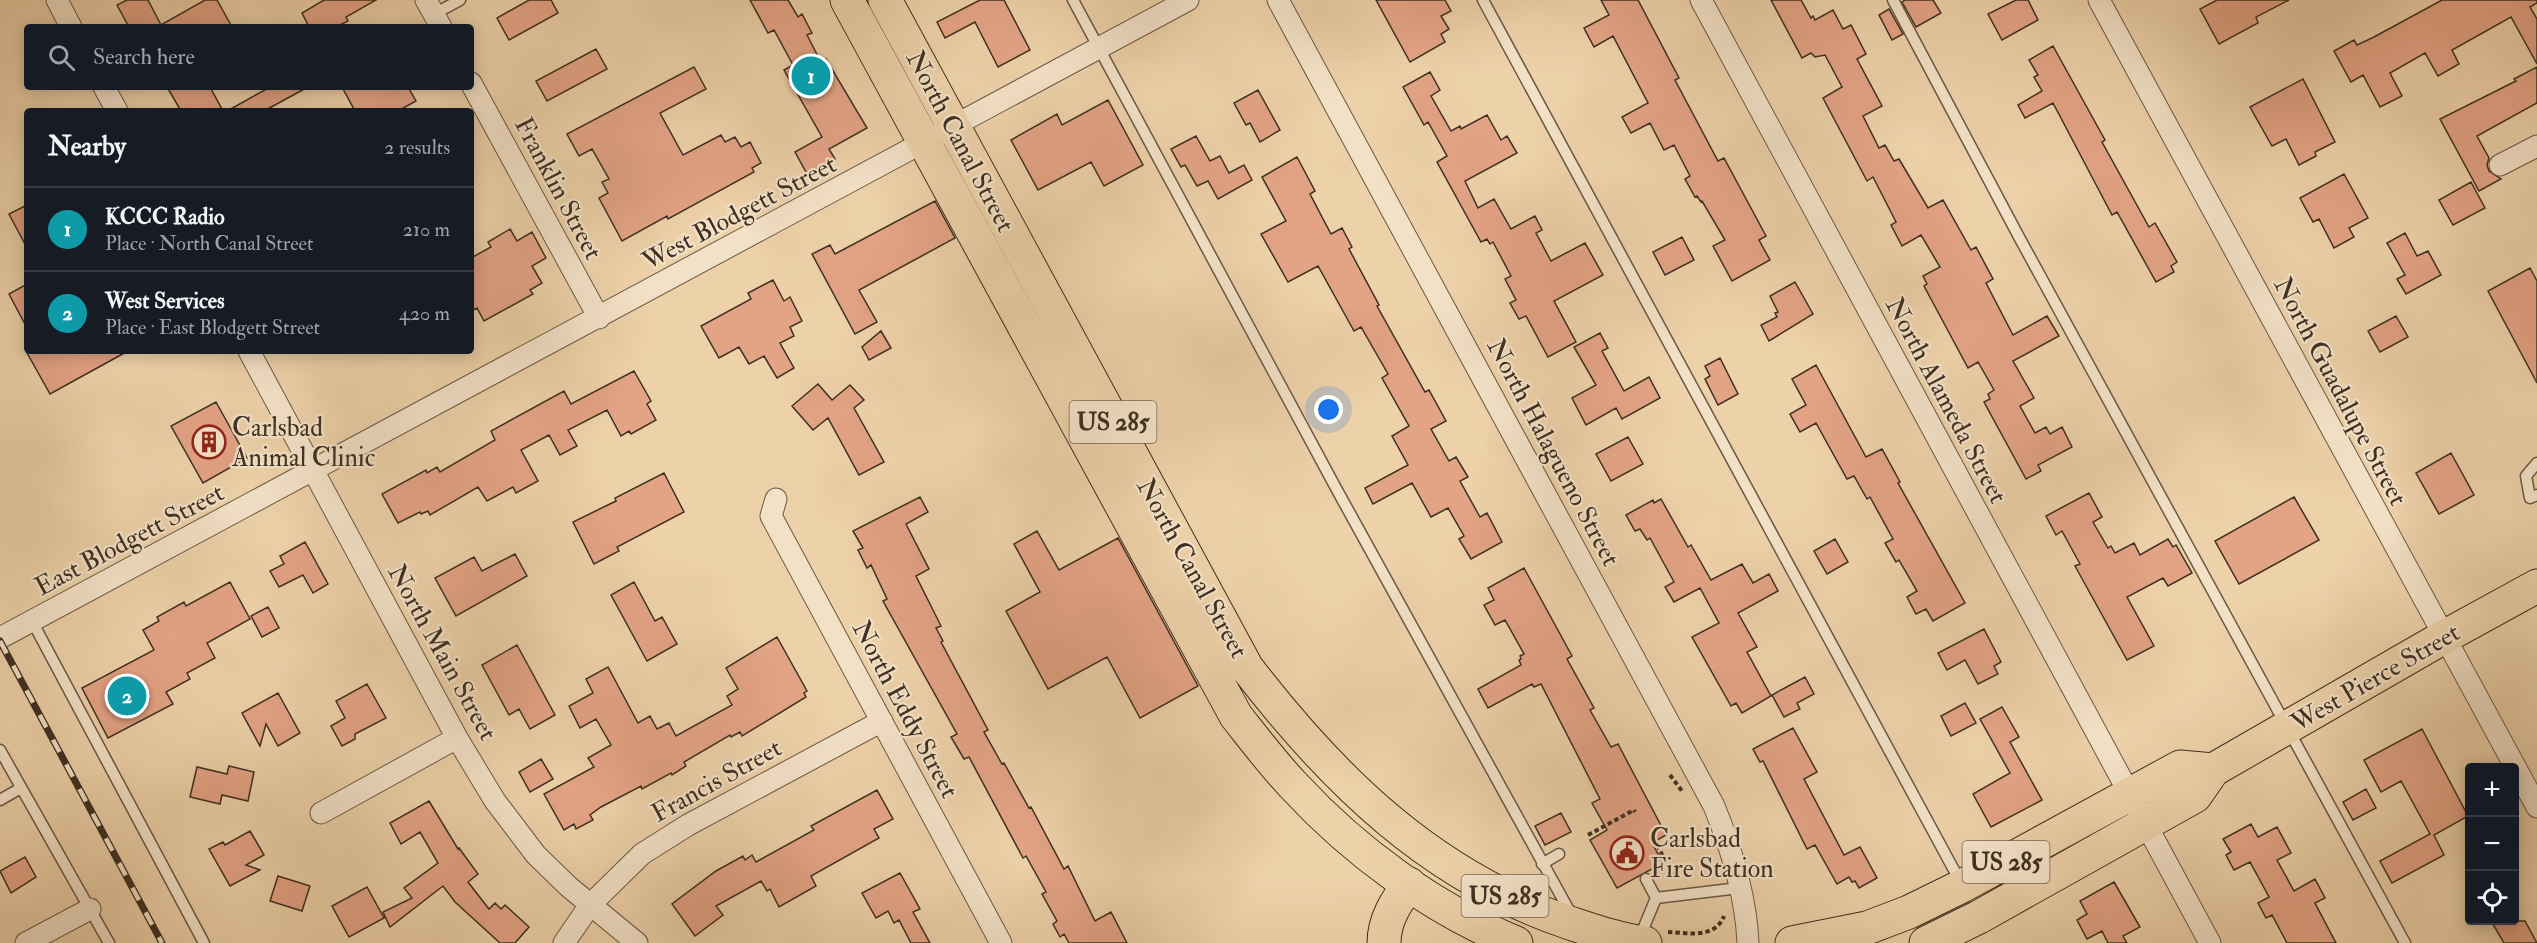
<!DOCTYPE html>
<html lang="en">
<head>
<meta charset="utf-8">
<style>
  :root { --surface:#171b24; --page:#20242c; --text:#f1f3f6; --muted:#9ea1a6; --line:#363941; --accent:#7c3aed }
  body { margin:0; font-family:"IM FELL Double Pica",serif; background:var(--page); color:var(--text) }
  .controls { position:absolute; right:18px; bottom:18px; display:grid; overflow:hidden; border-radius:6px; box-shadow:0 3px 15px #0003 }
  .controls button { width:54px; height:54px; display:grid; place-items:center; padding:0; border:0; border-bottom:2px solid var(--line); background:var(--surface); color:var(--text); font:30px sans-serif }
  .you { position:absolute; left:1329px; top:410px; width:21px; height:21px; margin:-15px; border:4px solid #fff; border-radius:50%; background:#1a73e8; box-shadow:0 0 0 9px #1a73e833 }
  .badge { display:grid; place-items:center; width:39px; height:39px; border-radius:50%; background:var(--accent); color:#fff; font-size:20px; font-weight:700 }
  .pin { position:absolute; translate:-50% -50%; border:3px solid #fff; box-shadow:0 2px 6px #0006 }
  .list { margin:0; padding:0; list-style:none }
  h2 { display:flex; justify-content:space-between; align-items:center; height:78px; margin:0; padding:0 24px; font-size:26px }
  h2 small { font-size:20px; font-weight:400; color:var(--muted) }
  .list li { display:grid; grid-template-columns:39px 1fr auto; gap:18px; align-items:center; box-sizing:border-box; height:84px; padding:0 24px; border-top:2px solid var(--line) }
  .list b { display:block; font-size:22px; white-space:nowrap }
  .list p { margin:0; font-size:20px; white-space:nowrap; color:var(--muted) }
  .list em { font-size:20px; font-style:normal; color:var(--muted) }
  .icon { flex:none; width:33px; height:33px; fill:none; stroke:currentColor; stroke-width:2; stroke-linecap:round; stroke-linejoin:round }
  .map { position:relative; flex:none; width:2537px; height:943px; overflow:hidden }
  .search { position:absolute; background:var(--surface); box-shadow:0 3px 15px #0003; left:24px; top:24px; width:450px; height:66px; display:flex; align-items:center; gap:15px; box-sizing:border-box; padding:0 21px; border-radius:6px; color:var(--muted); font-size:22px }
  .panel { position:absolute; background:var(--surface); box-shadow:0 3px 15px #0003; left:24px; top:108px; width:450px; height:246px; border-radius:6px }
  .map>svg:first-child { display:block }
</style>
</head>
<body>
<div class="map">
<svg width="2537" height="943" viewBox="0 0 2537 943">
  <rect width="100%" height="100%" fill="#edd1a9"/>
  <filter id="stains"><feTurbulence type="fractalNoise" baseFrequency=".00333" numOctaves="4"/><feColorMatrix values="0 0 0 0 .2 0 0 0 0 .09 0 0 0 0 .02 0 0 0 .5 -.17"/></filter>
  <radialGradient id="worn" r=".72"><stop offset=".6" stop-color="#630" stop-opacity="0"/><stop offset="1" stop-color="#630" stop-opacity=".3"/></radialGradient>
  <path fill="#e3a385" stroke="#3e2f22" stroke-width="1.5" d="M127 0H148L161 25 205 0H217L232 27H129L117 5Z
    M324 0H376L346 17 348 21 336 27H309L302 13Z
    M529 0H551L558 13 509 40 497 18Z
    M750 0H788L798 17 802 14 812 33 807 35 821 62 826 59 867 128 829 149 835 159 807 174 795 152 822 137 784 70 793 65 774 30 768 33Z
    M980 0H1004L1030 50 998 67 975 22 945 38 937 22Z
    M1376 0H1445L1451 11 1441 16 1449 29 1441 34 1445 42 1410 62Z
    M1601 0H1638L1679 78 1675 80 1718 161 1724 158 1766 236 1759 240 1770 260 1732 281 1713 246 1725 240 1702 201 1701 202 1697 196 1695 197 1685 179 1690 176 1674 145 1664 150 1650 123 1631 133 1622 117 1648 103 1613 36 1594 47 1584 28 1609 15Z
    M1771 0H1801L1811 18 1813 16 1815 20 1833 10 1843 29 1851 25 1866 54 1857 59 1882 106 1863 116 1879 148 1885 145 1894 161 1899 159 1928 208 1943 200 1971 250 1976 247 1993 279 1986 283 2013 335 2047 316 2059 336 2013 361 2034 398 2020 406 2035 433 2046 427 2050 434 2062 427 2072 447 2038 465 2041 471 2026 479 1984 402 1990 399 1988 394 1994 390 1978 362 1968 368 1924 286 1927 284 1923 276 1940 267 1921 235 1902 246 1891 225 1896 222 1873 177 1867 181 1823 98 1842 87 1825 55 1815 57 1811 53 1802 58Z
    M1905 0H1933L1941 13 1916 27 1902 2Z
    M2016 0H2028L2038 20 2002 40 1988 14Z
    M2217 0H2289L2256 17 2258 23 2219 44 2200 9Z
    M2442 0H2537V3L2530 7 2537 19V64L2511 17 2452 50 2459 64 2438 76 2425 53 2390 73 2402 96 2380 107 2363 75 2351 82 2334 51 2354 40 2357 45 2374 37Z
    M1889 9 1903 34 1892 40 1879 15Z
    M2053 46 2105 140 2102 142 2149 227 2155 223 2177 262 2171 266 2174 272 2156 282 2117 212 2112 215 2053 103 2025 118 2018 105 2042 91 2034 77 2038 75 2029 60Z
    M596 49 607 69 547 101 536 81Z
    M694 67 706 89 660 113 683 155 721 135 725 142 735 137 741 147 750 142 761 163 752 168 754 172 668 219 667 216 622 241 599 198 608 193 602 182 609 179 592 149 579 156 567 134Z
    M2537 67V103L2477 136 2489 158 2487 165 2489 171 2501 179 2479 191 2440 119 2516 81 2514 79Z
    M1430 72 1440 90 1431 96 1451 131 1460 126 1461 129 1487 115 1501 140 1507 136 1517 153 1465 181 1478 208 1494 199 1511 229 1535 216 1542 230 1536 233 1551 261 1585 243 1603 275 1554 301 1576 342 1548 357 1526 316 1519 319 1510 303 1516 300 1505 279 1511 276 1493 242 1490 244 1487 239 1481 242 1437 162 1447 156 1428 122 1424 125 1403 87Z
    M2303 79 2335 142 2315 152 2316 156 2299 165 2286 139 2272 146 2250 107Z
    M167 87H210L223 111H181Z
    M270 87H308L264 111H227Z
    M342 87H408L416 101 398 111H355Z
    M1258 90 1280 130 1260 142 1250 123 1246 125 1234 103Z
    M1108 100 1143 165 1104 186 1091 162 1038 190 1011 140 1057 114 1062 125Z
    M1196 136 1210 161 1220 156 1229 173 1244 165 1252 180 1218 199 1208 181 1197 186 1185 165 1181 167 1171 149Z
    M1297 157 1315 191 1310 194 1331 234 1342 228 1352 247 1349 249 1379 305 1377 306 1425 392 1429 390 1446 421 1431 429 1449 461 1456 457 1468 477 1460 481 1480 517 1487 513 1502 542 1471 559 1459 539 1464 536 1448 508 1431 517 1412 483 1373 504 1365 488 1408 465 1392 436 1409 426 1382 378 1388 374 1361 327 1354 331 1318 266 1288 282 1261 234 1286 221 1262 177Z
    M2344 174 2368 218 2349 228 2354 237 2334 248 2319 219 2313 222 2300 198Z
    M2471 182 2485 208 2453 225 2439 200Z
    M935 201 955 238 859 290 877 322 855 334 812 254 830 245 835 254Z
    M27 205V248L9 214Z
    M510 229 517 241 532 232 546 258 532 266 542 283 530 290 533 294 484 321 477 308 471 311V258L491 247 488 242Z
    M2405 233 2417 256 2428 251 2441 275 2406 294 2397 279 2405 275 2387 243Z
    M1682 237 1694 260 1665 275 1653 252Z
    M2530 268 2537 281V383L2488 291Z
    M773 280 784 301 790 297 802 321 790 327 794 336 780 343 794 368 777 378 764 356 749 364 739 347 719 358 701 326 751 299 748 293Z
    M1795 282 1813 314 1769 341 1761 325 1777 317 1775 313 1778 312 1770 296Z
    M27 284V328L9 294Z
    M2396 316 2408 337 2380 352 2368 331Z
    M881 331 891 348 869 360 862 347Z
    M1600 333 1608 348 1602 351 1624 391 1649 377 1660 398 1622 419 1616 408 1586 425 1572 398 1596 385 1574 347Z
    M26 351H128L50 394Z
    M1720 358 1738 394 1718 405 1705 379 1710 376 1705 366Z
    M1816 365 1866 457 1882 449 1900 482 1898 483 1965 603 1933 621 1926 609 1916 614 1907 597 1917 591 1899 560 1896 562 1885 543 1893 539 1870 497 1867 499 1854 476 1847 479 1816 423 1800 432 1790 414 1806 405 1792 379Z
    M634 371 651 401 647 404 656 420 631 434 629 431 621 436 607 410 568 430 577 446 560 455 549 435 521 450 538 481 516 493 513 487 487 501 478 487 430 515 428 511 421 514 420 512 398 523 382 494 426 470 427 473 437 467 440 472 495 440 491 431 564 391 571 404Z
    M818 384 832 400 850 385 864 400 854 408 884 462 859 475 828 418 813 430 792 406Z
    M216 402 247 458 203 483 171 426Z
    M1628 437 1643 464 1611 481 1596 454Z
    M2451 453 2474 495 2439 514 2416 473Z
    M664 473 684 512 617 547 619 551 594 564 573 522 616 501 615 498Z
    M2089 493 2102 517 2093 522 2108 548 2111 546 2115 553 2134 543 2140 555 2168 539 2173 547 2176 545 2192 573 2168 586 2163 578 2127 597 2154 646 2127 660 2075 566 2080 564 2062 531 2056 535 2046 516Z
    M920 497 928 512 906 524 929 569 916 576 941 626 936 628 943 641 941 642 988 730 984 732 1002 764 1004 763 1029 808 1031 807 1064 869 1068 866 1095 921 1111 912 1127 943H1069L1064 934 1060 937 1053 924 1057 921 1042 894 1046 892 1026 856 1023 858 969 757 964 759 951 737 957 734 883 601 887 599 871 565 867 568 858 550 863 548 853 531Z
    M2294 497 2319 540 2239 584 2215 541Z
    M1661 499 1688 547 1691 545 1711 580 1742 564 1753 583 1769 574 1778 591 1738 613 1757 647 1747 652 1771 696 1742 713 1736 703 1731 706 1692 637 1719 623 1700 588 1674 602 1665 587 1674 582 1650 538 1647 540 1640 529 1635 531 1626 515 1653 500 1654 503Z
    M1037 531 1059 570 1118 538 1198 686 1140 718 1107 657 1048 689 1006 611 1040 592 1014 544Z
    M1835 539 1848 562 1827 574 1814 551Z
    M305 542 328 584 313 593 303 575 279 587 270 571 284 564 280 556Z
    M515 554 527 576 456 616 435 578 474 557 482 571Z
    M1524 568 1572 656 1567 659 1594 708 1590 710 1611 747 1618 744 1666 835 1652 843 1663 863 1617 888 1590 840 1607 830 1592 803 1600 799 1541 684 1534 687 1532 684 1488 708 1478 689 1521 665 1519 660 1521 659 1520 656 1524 654 1505 620 1495 625 1484 605 1494 600 1488 588Z
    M230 582 250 619 207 643 215 658 187 673 190 679 166 692 173 704 108 738 82 688 154 650 143 630 159 621 157 617 184 602 186 606Z
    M634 582 655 621 662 617 677 644 647 661 611 595Z
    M268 607 279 628 262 637 251 616Z
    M1984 629 2001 662 1994 666 1998 674 1978 684 1965 660 1947 670 1938 653Z
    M777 637 807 691 804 693 806 697 742 736 740 732 731 737 730 735 684 762 686 766 672 775 671 773 642 789 641 786 601 807 590 815 593 820 576 829 574 824 564 830 544 794 594 767 588 758 611 745 596 719 580 728 569 706 593 693 586 679 608 667 638 723 650 716 657 729 669 723 676 736 732 705 727 696 738 689 726 668Z
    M517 645 555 715 530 729 519 709 509 715 482 665Z
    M1805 677 1814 694 1797 703 1800 709 1784 717 1772 695Z
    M367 684 386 718 355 734V739L342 746 331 726 345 718 336 701Z
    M278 693 300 733 278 746 266 724 260 746 242 713Z
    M1965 703 1976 723 1951 736 1941 716Z
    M2002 707 2019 737 2010 742 2042 800 1991 827 1973 794 2010 773 1980 719Z
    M1793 728 1817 772 1804 779 1844 855 1860 847 1877 878 1859 888 1855 881 1852 882 1849 877 1837 884 1815 845 1807 849 1763 761 1760 762 1753 749Z
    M2422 729 2468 816 2434 835 2444 855 2392 883 2380 861 2430 834 2401 781 2381 792 2364 760Z
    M541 759 553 779 530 792 519 772Z
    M229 766 254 772 248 801 222 795 220 804 190 797 197 767 227 774Z
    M2366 789 2376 808 2353 820 2343 802Z
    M877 790 893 819 874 829 879 838 811 876 816 886 779 907 770 889 767 891 761 881 716 906 723 915 695 936 672 904 716 871 743 856 745 860 752 855 756 862 814 830 811 826Z
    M429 801 458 849 459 848 478 874 468 882 489 909 495 903 501 909 505 905 529 927 515 943H500L455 902 443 886 390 927 383 912 412 898 404 888 438 863 420 832 401 844 390 823Z
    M1561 813 1571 832 1545 845 1535 826Z
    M2251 824 2258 837 2277 827 2291 853 2277 860 2294 891 2315 879 2325 898 2315 903 2336 943H2287L2272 915 2266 918 2258 903 2269 897 2250 862 2234 870 2226 855 2231 852 2223 839Z
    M250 831 264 855 246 865 260 870 230 886 209 849 223 842 225 845Z
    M25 857 36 877 11 893 0 871Z
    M900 873 920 909 913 912 930 943H911L899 920 894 923 888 911 876 918 862 893Z
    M278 876 310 886 302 911 270 901Z
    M2114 882 2140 927 2123 936 2127 943H2108L2102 931 2087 939 2077 920 2087 914 2080 901Z
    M367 887 384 918 349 937 332 906Z
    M2491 921H2525L2537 943H2504Z"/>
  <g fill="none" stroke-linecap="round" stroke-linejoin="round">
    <g stroke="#6a5844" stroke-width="13">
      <path id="lane" d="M1073 0 1337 490 1571 914
        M1483 0 1961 883
        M1893 0 2019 237 2405 943
        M434 14 460 0
        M2537 463 2526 476 2530 498 2537 495
        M32 621 204 943
        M0 750 109 943
        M0 800 21 788
        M1542 864 1559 854
        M1646 879 1656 898
        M1656 898 1739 888
        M1639 939 1656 898"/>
    </g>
    <g stroke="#6a5844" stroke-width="23">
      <path id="street" d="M57 0 71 27
        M426 0 441 27
        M1278 0 1714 806C1732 850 1746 896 1748 943
        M1701 0 2210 943
        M2099 0 2537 807
        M471 83 599 318
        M104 87 117 111
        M2500 165 2537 146
        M249 351 457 738 495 801 536 855 569 887 637 943
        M776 499 771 516 1001 943
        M0 638 1188 0
        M321 813 457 738
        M26 943 90 909
        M564 943 590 905 642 854 688 825 882 721"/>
    </g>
    <g stroke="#3e2f22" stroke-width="35">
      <path id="primary" d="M1384 943C1384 920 1396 902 1409 884"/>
    </g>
    <g stroke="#3e2f22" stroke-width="35">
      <path id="highway" d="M847 0 1236 716C1255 740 1273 764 1294 786 1355 852 1433 909 1516 943
        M885 0 1247 668C1333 780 1432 877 1570 923 1594 931 1620 940 1645 943
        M1792 943 1867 928 1909 912 1962 886 2180 767 2213 770
        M1926 943 1979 917 2195 796 2213 770 2444 637 2537 586"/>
    </g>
    <path stroke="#3e2f22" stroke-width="4" stroke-dasharray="4.5 3" stroke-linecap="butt" d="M1670 775 1682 791
      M1588 835 1634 810 1635 812
      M1657 845 1674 877
      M1668 932C1688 933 1715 939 1724 916"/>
    <use href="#lane" stroke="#f3e1c7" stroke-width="10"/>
    <use href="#street" stroke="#f3e1c7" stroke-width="21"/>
    <use href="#primary" stroke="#edd1a9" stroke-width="33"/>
    <use href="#highway" stroke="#edd1a9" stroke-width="33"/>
    <g stroke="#3e2f22" stroke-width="7">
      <path id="rail" d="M0 641 162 943"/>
    </g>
    <use href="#rail" stroke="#f3e1c7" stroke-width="4.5" stroke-dasharray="14" stroke-linecap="butt"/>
  </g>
  <defs>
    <g id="building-ring" transform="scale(1.725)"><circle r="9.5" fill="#f3e1c7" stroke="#8f2418" stroke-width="1.5"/><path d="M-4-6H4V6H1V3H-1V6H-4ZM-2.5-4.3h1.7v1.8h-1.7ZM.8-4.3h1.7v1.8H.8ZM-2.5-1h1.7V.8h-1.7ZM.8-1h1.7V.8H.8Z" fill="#8f2418"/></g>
    <g id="civic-ring" transform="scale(1.725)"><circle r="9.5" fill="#f3e1c7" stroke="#8f2418" stroke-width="1.5"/><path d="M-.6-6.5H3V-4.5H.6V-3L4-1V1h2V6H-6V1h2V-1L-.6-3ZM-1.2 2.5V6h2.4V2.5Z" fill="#8f2418"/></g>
  </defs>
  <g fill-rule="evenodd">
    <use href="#building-ring" x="209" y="442"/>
    <use href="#civic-ring" x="1627" y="853"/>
  </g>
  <g text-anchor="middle" stroke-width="4.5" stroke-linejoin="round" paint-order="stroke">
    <g fill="#f3e1c7" stroke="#746454" stroke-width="1.5">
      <rect x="1069.5" y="401" width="87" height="42" rx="4.5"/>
      <rect x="1962.5" y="841" width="87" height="42" rx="4.5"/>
      <rect x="1461.5" y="875" width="87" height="42" rx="4.5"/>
    </g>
    <g font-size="24" font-weight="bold" fill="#3e2f22">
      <text x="1113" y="430">US 285</text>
      <text x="2006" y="870">US 285</text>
      <text x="1505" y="904">US 285</text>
    </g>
    <g font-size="26" fill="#3e2f22" stroke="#f3e1c7">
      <text transform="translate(961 141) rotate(62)" y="9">North Canal Street</text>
      <text transform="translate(559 188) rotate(62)" y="9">Franklin Street</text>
      <text transform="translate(739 212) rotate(-28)" y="9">West Blodgett Street</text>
      <text transform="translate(2341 391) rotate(62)" y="9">North Guadalupe Street</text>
      <text transform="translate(1947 400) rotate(62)" y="9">North Alameda Street</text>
      <text transform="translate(1554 452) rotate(62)" y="9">North Halagueno Street</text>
      <text transform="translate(129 539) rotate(-28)" y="9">East Blodgett Street</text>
      <text transform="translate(1193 568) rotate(61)" y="9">North Canal Street</text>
      <text transform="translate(443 652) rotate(61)" y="9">North Main Street</text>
      <text transform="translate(2375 677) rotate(-30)" y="9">West Pierce Street</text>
      <text transform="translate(906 709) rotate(62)" y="9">North Eddy Street</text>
      <text transform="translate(716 780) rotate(-29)" y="9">Francis Street</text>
    </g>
    <g font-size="26" fill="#3e2f22" stroke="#f3e1c7" text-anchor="start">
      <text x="232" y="436">Carlsbad<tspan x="232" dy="30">Animal Clinic</tspan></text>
      <text x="1650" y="847">Carlsbad<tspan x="1650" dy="30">Fire Station</tspan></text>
    </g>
  </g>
  <rect width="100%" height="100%" filter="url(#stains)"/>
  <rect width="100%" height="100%" fill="url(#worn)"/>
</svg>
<div class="controls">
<button>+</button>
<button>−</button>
<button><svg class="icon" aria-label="locate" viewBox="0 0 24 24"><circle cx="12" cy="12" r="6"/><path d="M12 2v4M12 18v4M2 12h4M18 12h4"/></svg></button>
</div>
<div class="you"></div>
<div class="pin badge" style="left:811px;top:76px;background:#0f9aa8">1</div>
<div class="pin badge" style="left:127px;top:696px;background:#0f9aa8">2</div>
<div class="search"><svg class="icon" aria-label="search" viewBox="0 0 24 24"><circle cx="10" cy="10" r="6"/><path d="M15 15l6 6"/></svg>Search here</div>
<section class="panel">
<h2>Nearby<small>2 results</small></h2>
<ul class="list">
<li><span class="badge" style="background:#0f9aa8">1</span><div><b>KCCC Radio</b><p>Place · North Canal Street</p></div><em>210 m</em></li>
<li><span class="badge" style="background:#0f9aa8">2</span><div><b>West Services</b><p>Place · East Blodgett Street</p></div><em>420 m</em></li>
</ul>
</section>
</div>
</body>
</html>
